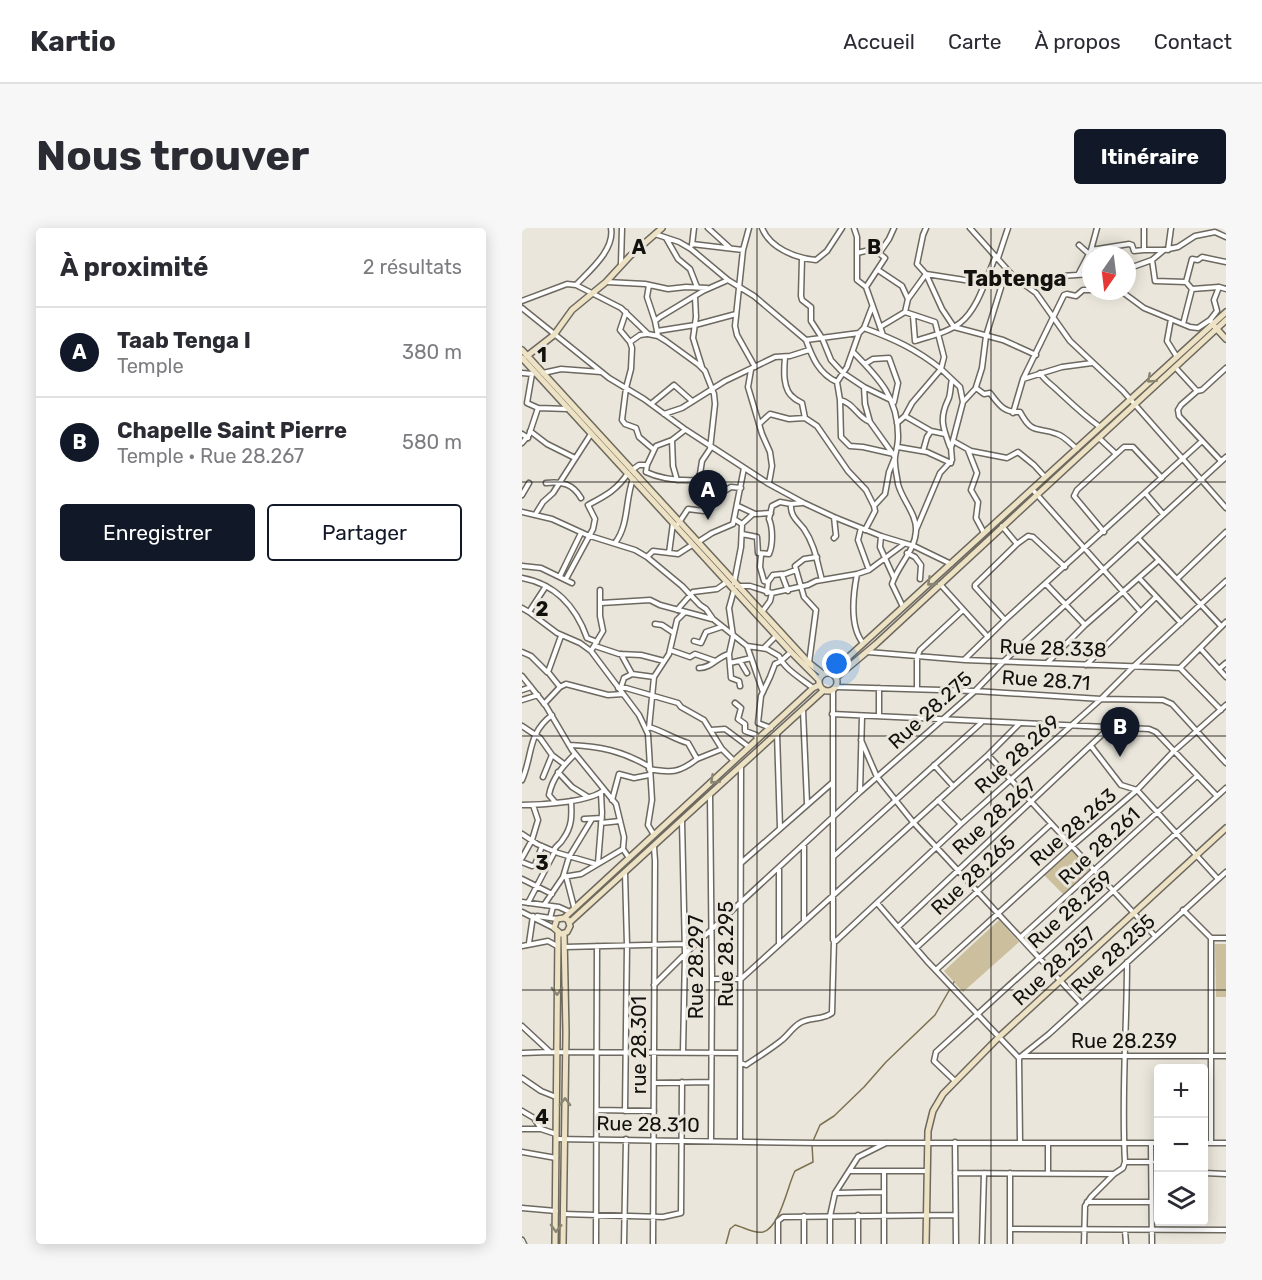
<!DOCTYPE html>
<html lang="fr">
<head>
<meta charset="utf-8">
<style>
  :root { --surface:#fff; --page:#f7f7f7; --text:#2b2b33; --muted:#7c7c81; --line:#e1e1e2; --accent:#111827 }
  body { margin:0; font-family:Rubik,sans-serif; background:var(--page); color:var(--text) }
  .controls { position:absolute; right:18px; bottom:18px; display:grid; overflow:hidden; border-radius:6px; box-shadow:0 3px 15px #0003 }
  .controls button { width:54px; height:54px; display:grid; place-items:center; padding:0; border:0; border-bottom:2px solid var(--line); background:var(--surface); color:var(--text); font:30px sans-serif }
  .compass { position:absolute; left:560px; top:18px; width:54px; height:54px; border-radius:50%; background:var(--surface); box-shadow:0 3px 15px #0003; rotate:194deg }
  .you { position:absolute; left:315px; top:436px; width:21px; height:21px; margin:-15px; border:4px solid #fff; border-radius:50%; background:#1a73e8; box-shadow:0 0 0 9px #1a73e833 }
  .badge { display:grid; place-items:center; width:39px; height:39px; border-radius:50%; background:var(--accent); color:#fff; font-size:20px; font-weight:700 }
  .pin { position:absolute; translate:-50% -50px; filter:drop-shadow(0 2px 3px #0008) }
  .pin::after { content:''; position:absolute; top:32px; width:21px; height:18px; background:inherit; clip-path:polygon(0 0,100% 0,50% 100%) }
  .list { margin:0; padding:0; list-style:none }
  h2 { display:flex; justify-content:space-between; align-items:center; height:78px; margin:0; padding:0 24px; font-size:26px }
  h2 small { font-size:20px; font-weight:400; color:var(--muted) }
  .list li { display:grid; grid-template-columns:39px 1fr auto; gap:18px; align-items:center; box-sizing:border-box; height:90px; padding:0 24px; border-top:2px solid var(--line) }
  .list b { display:block; font-size:22px; white-space:nowrap }
  .list p { margin:0; font-size:20px; white-space:nowrap; color:var(--muted) }
  .list em { font-size:20px; font-style:normal; color:var(--muted) }
  .actions { display:flex; gap:12px; padding:18px 24px }
  .actions a { flex:1; padding:14px 0; border:2px solid var(--accent); border-radius:6px; text-align:center; font-size:21px; color:var(--accent) }
  .actions .main { background:var(--accent); color:#fff }
  .icon { flex:none; width:33px; height:33px; fill:none; stroke:currentColor; stroke-width:2; stroke-linecap:round; stroke-linejoin:round }
  .map { position:relative; flex:none; width:704px; height:1016px; overflow:hidden; border-radius:6px }
  header { display:flex; align-items:center; gap:36px; box-sizing:border-box; height:84px; padding:0 30px; background:var(--surface); border-bottom:2px solid var(--line) }
  header strong { font-size:28px }
  nav { display:flex; gap:33px; margin-inline-start:auto; font-size:21px }
  .intro { display:flex; align-items:center; justify-content:space-between; box-sizing:border-box; height:144px; padding:0 36px }
  h1 { margin:0; font-size:42px }
  .button { padding:15px 27px; border-radius:6px; background:var(--accent); color:#fff; font-size:21px; font-weight:700 }
  main { display:flex; gap:36px; padding:0 36px }
  aside { flex:1; background:var(--surface); border-radius:6px; box-shadow:0 3px 15px #0003 }
  .map>svg:first-child { display:block }
</style>
</head>
<body>
<header>
<strong>Kartio</strong>
<nav><a>Accueil</a><a>Carte</a><a>À propos</a><a>Contact</a></nav>
</header>
<div class="intro"><h1>Nous trouver</h1><a class="button">Itinéraire</a></div>
<main>
<aside>
<h2>À proximité<small>2 résultats</small></h2>
<ul class="list">
<li><span class="badge">A</span><div><b>Taab Tenga I</b><p>Temple</p></div><em>380 m</em></li>
<li><span class="badge">B</span><div><b>Chapelle Saint Pierre</b><p>Temple · Rue 28.267</p></div><em>580 m</em></li>
</ul>
<div class="actions"><a class="main">Enregistrer</a><a>Partager</a></div>
</aside>
<div class="map">
<svg width="704" height="1016" viewBox="0 0 704 1016">
  <rect width="100%" height="100%" fill="#eae6db"/>
  <path fill="#ccbf9e" d="M550 620 571 643 544 669 520 645Z
    M477 692 497 714 441 764 422 743Z
    M693 716H704V769H694Z"/>
  <g fill="none" stroke-linecap="round" stroke-linejoin="round">
    <path stroke="#7d7150" stroke-width="1.5" d="M291 913 298 897 312 888 342 859 364 834 413 787 432 754
      M204 1016 208 1001 213 997C222 999 231 1006 241 1004 258 1000 266 956 273 943L291 934 290 917"/>
    <g stroke="#6d6960" stroke-width="7">
      <path id="street" d="M186 0 208 20
        M240 0C248 20 273 30 294 32L305 23 320 0
        M332 0 335 9V52L344 59 361 107
        M404 0 401 7 395 36 404 46 462 55 481 53 487 49 511 50 569 46
        M448 0 492 49 514 65 548 113 601 163 704 280
        M622 0V22H641
        M133 6 157 14 169 21 206 52 232 68 284 112 337 105
        M144 10 156 31 168 41 175 59
        M170 16 221 22 227 0
        M170 17 172 0
        M557 17 567 26
        M221 22 213 98 215 107 233 139
        M569 22 575 0
        M646 22 649 0
        M358 24 367 11 372 0
        M335 25 352 21 363 30 344 59
        M280 30 279 68 280 72 289 79V93L300 110 309 132 321 145 342 159
        M476 30 486 0
        M630 32 633 53 664 54 670 31 676 32 680 29 704 34
        M99 36 100 0
        M605 41 630 32 642 22 656 19 673 8 693 4 704 9
        M356 42 380 58 386 71 383 84
        M557 45 569 22 607 16 610 17 612 23 622 22
        M85 54 123 56 146 61 164 59 185 60
        M54 57C67 43 93 22 89 0
        M127 57 125 69 133 93
        M670 61 697 59 704 61
        M573 63 588 66 596 63
        M599 63 622 80 668 99 676 100 688 92 691 96
        M173 69 174 89 171 110 180 139
        M386 71 404 46 420 81 432 99 481 112 514 127
        M0 73 45 56 54 57 99 80 126 106 136 108 144 113 177 137 183 143 192 166 193 176 188 221 180 233 177 252 191 258 192 270
        M350 79 342 100 337 105 325 139 315 154 318 172 319 209 328 218 341 219 372 226
        M0 80 87 150 122 171 164 202 247 256 282 275 312 289 359 308 392 318 429 336
        M104 84 98 102 108 114 110 120 109 141 104 160 100 192 103 196 114 200 117 209 131 221
        M391 88 393 113C408 108 425 105 438 95 457 80 464 49 474 28
        M649 91 645 113 655 129
        M688 92 695 83 692 72 697 59
        M661 96 670 61 664 54
        M358 99 383 84 413 94 422 129 419 141 438 159 441 174 429 220 430 232 418 245 394 302
        M342 100C372 111 394 121 419 141L390 175 383 188 375 195
        M135 103 173 97 214 86
        M136 108 133 93 138 89 181 63 206 52
        M284 112C290 129 297 146 315 154
        M108 114 118 107 125 106
        M331 124C357 150 377 171 376 210 376 217 374 222 373 229 372 237 375 248 376 256 380 272 395 286 394 303 393 323 376 337 370 356L381 379
        M263 129C262 141 260 162 272 170 274 172 277 173 280 175L283 190
        M343 136 351 131 367 130 376 155 372 174
        M653 139 675 163
        M229 142 226 159 240 206 248 224 250 238 247 255
        M0 145 11 146
        M21 145 39 141 79 144
        M518 145C523 153 529 156 535 162 549 175 561 187 578 199
        M10 146 5 175 16 180 46 181
        M501 151 542 67 545 66 554 68 561 62H569
        M454 159 460 140 464 108 481 53
        M318 172C332 175 335 189 348 194
        M442 173 454 160 462 166 468 165C477 177 482 185 498 184 511 208 515 198 535 206 542 208 548 215 555 221
        M129 176 152 157 170 173
        M491 185 501 151 540 139 570 135
        M142 186 160 180 203 153 253 129 268 128 287 122
        M383 188 409 203 423 206
        M237 196 248 186 267 191 283 190 295 198 326 243 344 262 352 278 353 283 343 302
        M8 203 25 216 53 230
        M0 206 6 210
        M577 210 594 226
        M150 212 151 238 155 252
        M431 213 449 223 485 230 496 224 512 237 523 249
        M0 215 7 207 16 180
        M376 219 405 224 429 235
        M428 219C421 200 417 191 426 172 429 167 428 158 430 152
        M446 222 455 245 449 262 456 274 454 290 462 305
        M401 223 405 209 409 203
        M699 233 657 188 656 182 659 177 675 163 680 162 704 140
        M125 237 124 244C141 252 159 253 177 252
        M110 242 117 237H125L134 218 150 212 163 202
        M24 255C40 253 51 256 59 270
        M510 261 618 383
        M624 266 641 286
        M0 267 7 255
        M269 276C268 288 275 292 282 301 293 317 295 334 300 352
        M216 278 233 286 249 285
        M352 278 363 266 367 244 373 229 348 194 343 176 342 159 369 172
        M0 284 30 291 65 307 113 322 125 329 160 358 178 377 184 381 191 391 225 418 241 464
        M13 287 21 274 31 265 69 206
        M220 296 231 286
        M480 298 495 316
        M154 299 166 281 182 283 186 273 209 259 219 260
        M339 300 336 312 347 342
        M582 304 552 268 555 262 602 219H611L640 250
        M220 306 235 309 236 325 247 326C251 317 251 300 247 291L250 278 258 274 269 276 280 275
        M359 308 358 319 372 350
        M312 310 314 308 312 289
        M616 310 699 398
        M176 314 190 305 211 296 222 240
        M93 315C107 297 103 272 111 251
        M147 325 151 295
        M385 325 393 329 399 337 398 351
        M239 327 238 339 242 353 246 354
        M125 329 131 323 156 326 170 317
        M0 338 19 340 50 355
        M335 346C331 367 327 398 341 415
        M38 348 59 305
        M0 350C33 356 54 379 65 410L75 414
        M617 350 659 395
        M44 351 71 301 73 291 66 277C83 268 95 262 106 245
        M655 351 704 304
        M212 355 219 319 220 296 212 291
        M418 356 466 409
        M524 356 563 397
        M215 358H228L250 365 286 357 294 353 335 346 347 342 382 316
        M212 362 207 380 211 408 207 426 209 450 217 453 218 458
        M266 363 260 347 274 342
        M245 365 246 354 251 347 260 346
        M79 375 128 372 138 377 190 391
        M0 380 7 384 24 358
        M155 382 171 364 195 361 205 354
        M7 384 35 405 58 415 69 423 117 487 126 506 130 572 126 597 132 607
        M240 384 248 373 250 365
        M483 392 453 359V357L495 316 506 308 511 309 543 339
        M133 396 140 397 152 405
        M172 413 179 415 184 404 199 399
        M73 418 97 426 119 427 142 433
        M225 418 245 421 257 428C262 441 280 451 291 460
        M242 420 254 408
        M678 420 704 449
        M148 422 168 429 173 426 193 433
        M69 423 81 403 78 388V362
        M0 424 9 428 25 444
        M346 424 443 432 658 440 699 482
        M99 426 110 446
        M443 431 483 392 680 213
        M218 433 225 445
        M208 435 229 430
        M287 435 294 382 282 369 273 338 282 331 295 329
        M525 435 563 397 637 332
        M564 437 634 369
        M177 440C190 440 195 429 207 426
        M658 440 704 394
        M697 441 704 435
        M0 448 24 478 50 522 94 576 102 609 101 621 107 630
        M132 449 147 426 155 392 162 385
        M38 459 26 444 39 408
        M99 459 102 450 110 446 132 449 127 500
        M315 459 453 463 579 471 641 472 650 476 704 535
        M96 460H104L156 475 159 479 182 492 200 521
        M395 461V429L398 422 441 382
        M0 462 9 459
        M311 463V712L314 713 439 596 579 471 612 438 704 353
        M0 472 16 467
        M213 475 219 480 216 491 223 496V503L234 507 235 511
        M22 476 38 459 44 456 86 467 101 466
        M281 482 285 575
        M310 486 627 501 634 504 694 567
        M357 488V460
        M0 498 18 510 30 527 42 536
        M127 499C141 503 152 511 166 515L175 531 200 521 212 533
        M249 500 236 495 239 468 248 449 253 436 259 433 269 424
        M189 502 203 501 227 519
        M255 505 258 600
        M339 512 355 549 391 594 559 775
        M47 517C78 518 100 523 126 538
        M569 518 599 557 615 562 696 651
        M466 527 632 707
        M412 537 431 558
        M127 541C149 545 157 545 175 531
        M36 544 50 559 66 569
        M21 549 30 527
        M0 552C11 527 5 506 30 487
        M338 564 340 488
        M188 567 190 751 189 912
        M90 572 97 546 112 550 127 547
        M416 572 439 596
        M33 574 27 567C30 550 41 538 53 526
        M0 577C18 577 69 574 82 562
        M62 591 80 590
        M160 593 163 726 161 824
        M79 595 98 593
        M0 606 15 616 36 625 74 636
        M282 618V692
        M32 622C35 616 38 617 41 611 50 599 50 588 49 573
        M311 629 459 495
        M0 630 10 612 16 592 11 577
        M0 634 10 638 13 637 20 618
        M76 635 80 585 79 565
        M219 635 310 555
        M257 641V716
        M44 648 52 679
        M41 649 59 646 101 621
        M0 651 30 666
        M0 674 37 679 48 684
        M6 675 33 623
        M355 675 405 733 497 830 498 914
        M22 677 41 649 47 629 70 591
        M661 682 689 710H704
        M0 684 32 700
        M15 688 35 691
        M28 690 31 679
        M376 699 587 500
        M499 709 675 548
        M7 715 11 688
        M0 718 26 713 35 718
        M43 719 163 716
        M394 720 529 596
        M415 741 550 618 615 562 651 524 704 477
        M190 751H219L466 527 497 496
        M132 757 163 726 338 564 453 463 482 433 704 229
        M0 798 28 824 218 825
        M0 825 28 824
        M500 828H704
        M497 830 527 806 704 644
        M219 835 224 837C236 829 249 821 260 812 266 807 271 799 278 795 288 789 301 792 310 785L312 713
        M0 850 19 863 34 869
        M433 853 412 833 414 824 704 560
        M132 855 188 854
        M75 882 132 883
        M0 883 12 890 19 901 34 906
        M103 883 105 717 103 645
        M0 901H19
        M34 911 295 915H636
        M218 913 219 538
        M433 914 434 1016
        M629 915 630 1016
        M682 915H704
        M689 915V710
        M0 924 34 930
        M603 934H630
        M327 943H404
        M433 945 592 946 601 940 603 934C599 867 605 800 605 734
        M488 945V1016
        M526 945V915
        M682 945 704 946
        M313 965 361 964
        M565 974H629
        M0 980 34 983
        M41 986 141 989 159 985 160 854
        M336 987V1016
        M488 1001 704 1002
        M603 1002 604 1016
        M0 1012 2 1016
        M74 1016 75 718
        M102 1016 104 911
        M131 1016 133 633 132 619
        M256 1016V993L261 989 433 987
        M282 1016V988
        M308 1016V988L313 965 336 929 364 915
        M362 1016V943
        M460 1016 462 945
        M562 1016 563 978 569 969 591 947"/>
    </g>
    <g stroke="#6d6960" stroke-width="8">
      <path id="secondary" d="M693 99 704 111
        M0 122 287 435 301 446
        M5 128 32 107 50 82 84 54 108 28 140 0
        M0 130 269 424 297 452
        M297 454a9 9 0 1 1 18 0a9 9 0 1 1-18 0Z
        M309 445 704 84
        M315 449 354 416 704 92
        M42 690 46 692 48 698 45 704 39 706 32 700 35 691 42 690 291 460 297 457
        M48 694 302 462
        M33 1016 36 705
        M41 1016 44 804 42 706
        M404 1016 406 903 411 883 421 866 477 809 704 600"/>
    </g>
    <use href="#street" stroke="#fff" stroke-width="4"/>
    <use href="#secondary" stroke="#ede2c4" stroke-width="5"/>
  </g>
  <defs><path id="oneway-chevron" d="M-2-3.5L2.5 0L-2 3.5" fill="none" stroke-width="1.6" stroke-linecap="round" stroke-linejoin="round" transform="scale(1.5)"/></defs>
  <g stroke="#8a8472">
    <use href="#oneway-chevron" transform="translate(629 151) rotate(138)"/>
    <use href="#oneway-chevron" transform="translate(409 354) rotate(137)"/>
    <use href="#oneway-chevron" transform="translate(192 552) rotate(137)"/>
    <use href="#oneway-chevron" transform="translate(35 763) rotate(90)"/>
    <use href="#oneway-chevron" transform="translate(43 874) rotate(-89)"/>
    <use href="#oneway-chevron" transform="translate(34 1000) rotate(92)"/>
  </g>
  <path fill="none" stroke="#12110d" stroke-width="1.5" stroke-opacity="0.55" d="M235 0V1016M469 0V1016M0 254H704M0 508H704M0 762H704"/>
  <g text-anchor="middle" stroke-width="6" stroke-linejoin="round" paint-order="stroke">
    <g font-size="20" fill="#12110d" stroke="#eae6db">
      <text transform="translate(531 420) rotate(2)" y="7">Rue 28.338</text>
      <text transform="translate(524 452) rotate(4)" y="7">Rue 28.71</text>
      <text transform="translate(408 482) rotate(-42)" y="7">Rue 28.275</text>
      <text transform="translate(495 526) rotate(-42)" y="7">Rue 28.269</text>
      <text transform="translate(472 588) rotate(-42)" y="7">Rue 28.267</text>
      <text transform="translate(551 599) rotate(-41)" y="7">Rue 28.263</text>
      <text transform="translate(577 618) rotate(-43)" y="7">Rue 28.261</text>
      <text transform="translate(451 647) rotate(-43)" y="7">Rue 28.265</text>
      <text transform="translate(548 681) rotate(-42)" y="7">Rue 28.259</text>
      <text transform="translate(204 726) rotate(-90)" y="7">Rue 28.295</text>
      <text transform="translate(591 726) rotate(-43)" y="7">Rue 28.255</text>
      <text transform="translate(532 738) rotate(-43)" y="7">Rue 28.257</text>
      <text transform="translate(174 739) rotate(-90)" y="7">Rue 28.297</text>
      <text x="602" y="820">Rue 28.239</text>
      <text transform="translate(117 817) rotate(-90)" y="7">rue 28.301</text>
      <text transform="translate(126 896) rotate(1)" y="7">Rue 28.310</text>
    </g>
    <g font-size="22" font-weight="bold" fill="#12110d" stroke="#eae6db">
      <text x="493" y="58">Tabtenga</text>
    </g>
  </g>
  <g font-size="20" text-anchor="middle" font-weight="bold" fill="#12110d" stroke="#eae6db" stroke-width="6" stroke-linejoin="round" paint-order="stroke">
    <text x="117" y="26">A</text>
    <text x="352" y="26">B</text>
    <text x="20" y="134">1</text>
    <text x="20" y="388">2</text>
    <text x="20" y="642">3</text>
    <text x="20" y="896">4</text>
  </g>
</svg>
<div class="controls">
<button>+</button>
<button>−</button>
<button><svg class="icon" aria-label="layers" viewBox="0 0 24 24"><path d="M12 4l9 5-9 5-9-5zM3 14l9 5 9-5"/></svg></button>
</div>
<svg class="compass" viewBox="-18 -18 36 36"><path d="M0-13l5 13h-10z" fill="#e53935"/><path d="M0 13l5-13h-10z" fill="#7c7c81"/></svg>
<div class="you"></div>
<div class="pin badge" style="left:186px;top:292px">A</div>
<div class="pin badge" style="left:598px;top:529px">B</div>
</div>
</main>
</body>
</html>
